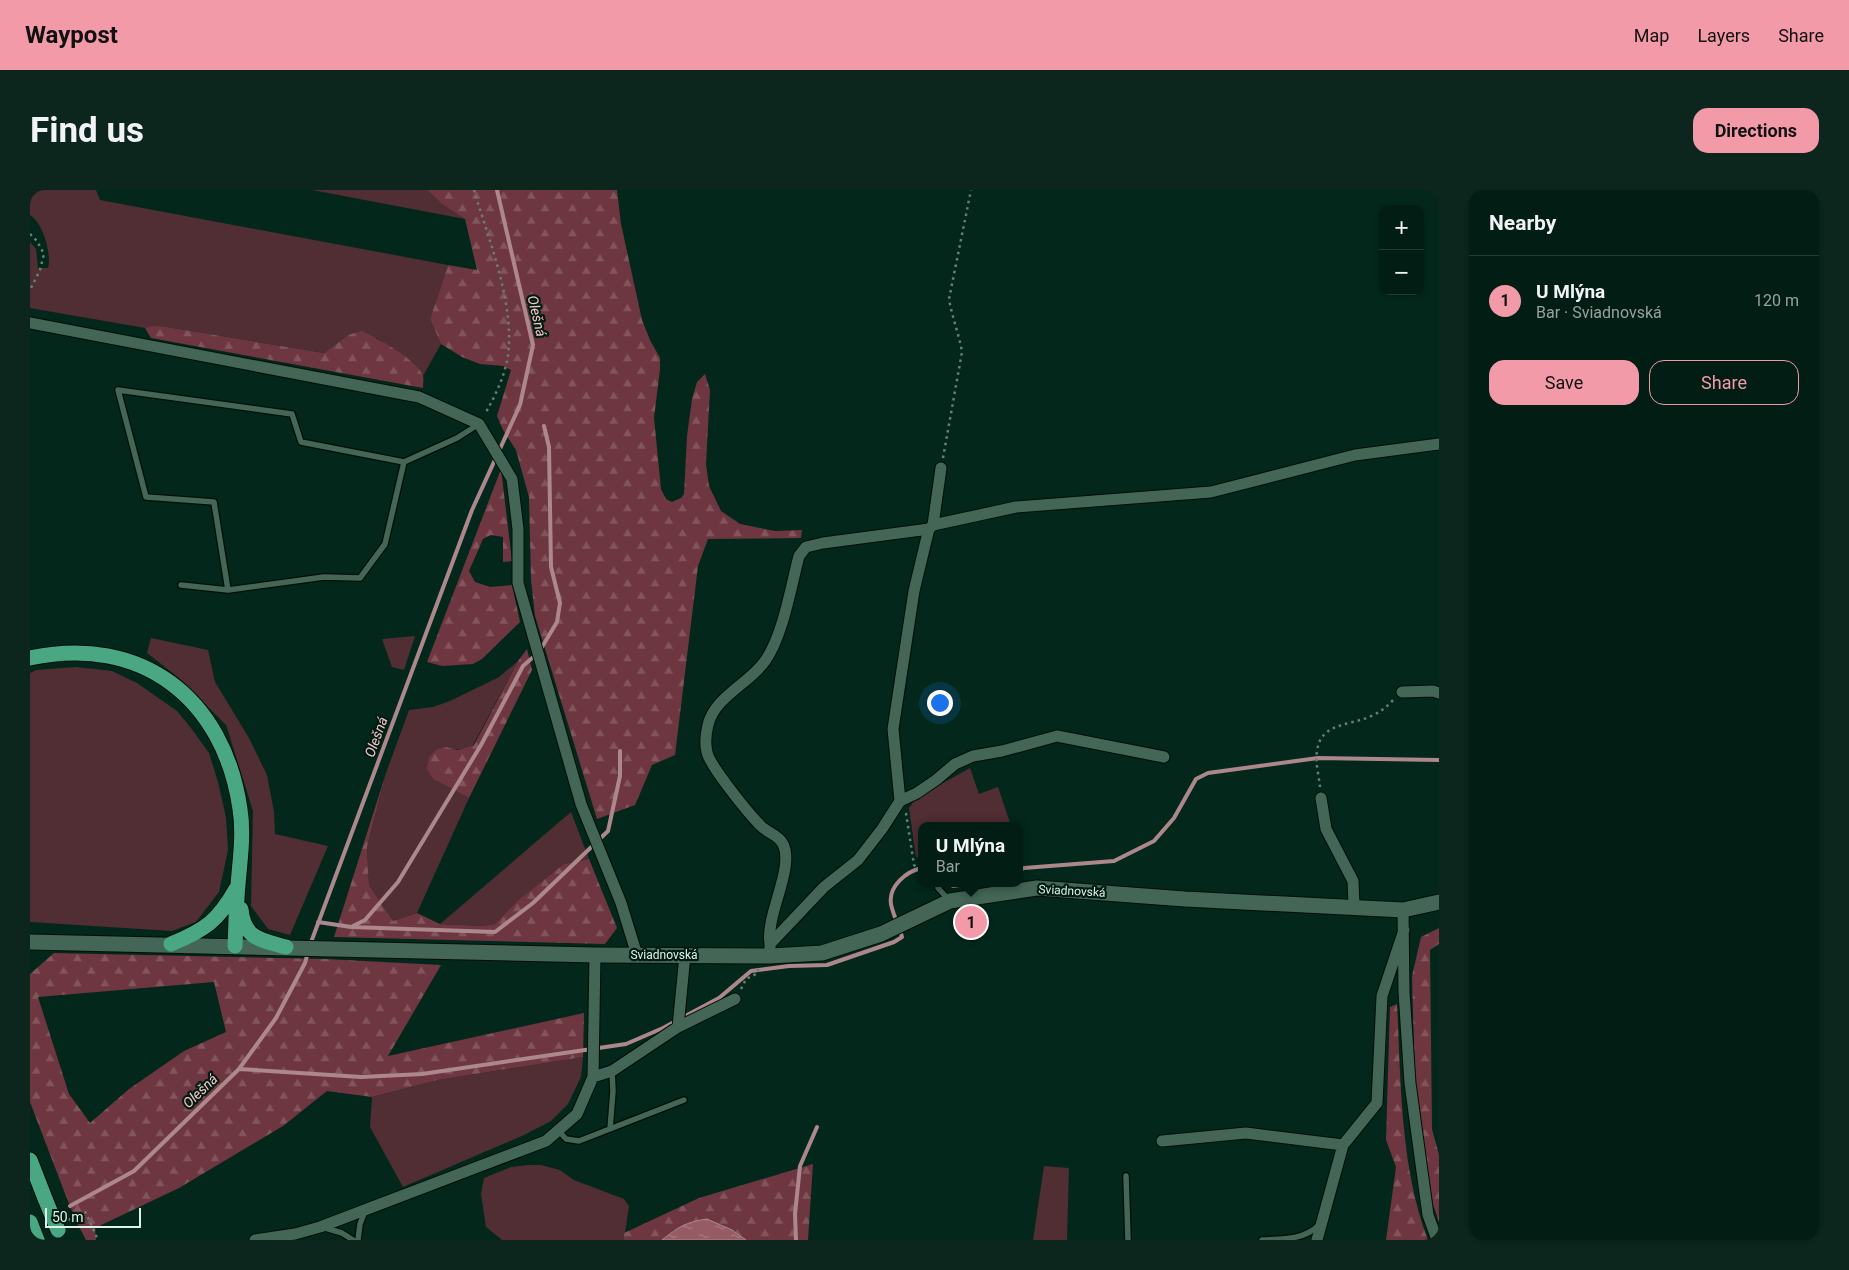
<!DOCTYPE html>
<html lang="en">
<head>
<meta charset="utf-8">
<style>
  :root { --surface:#021d14; --page:#0c261d; --text:#f1f3f6; --muted:#96a2a0; --line:#233b34; --accent:#f39aa8 }
  body { margin:0; font-family:Roboto,sans-serif; background:var(--page); color:var(--text) }
  .controls { position:absolute; right:15px; top:15px; display:grid; overflow:hidden; border-radius:10px; box-shadow:0 1px 4px #0004 }
  .controls button { width:45px; height:45px; display:grid; place-items:center; padding:0; border:0; border-bottom:1px solid var(--line); background:var(--surface); color:var(--text); font:25px sans-serif }
  .scale { position:absolute; left:15px; bottom:12px; width:96px; box-sizing:border-box; padding-left:5px; border:2px solid #dff2e9; border-top:0; font-size:14px; line-height:18px; white-space:nowrap; color:#dff2e9; -webkit-text-stroke:4px #001d12; paint-order:stroke }
  .you { position:absolute; left:909px; top:512px; width:18px; height:18px; margin:-12px; border:4px solid #fff; border-radius:50%; background:#1a73e8; box-shadow:0 0 0 8px #1a73e833 }
  .badge { display:grid; place-items:center; width:32px; height:32px; border-radius:50%; background:var(--accent); color:#111; font-size:16px; font-weight:700 }
  .pin { position:absolute; translate:-50% -50%; border:2px solid #fff; box-shadow:0 1px 5px #0006 }
  .popup { position:absolute; left:888px; top:632px; width:105px; height:65px; box-sizing:border-box; display:grid; place-content:center; border-radius:10px; background:var(--surface); filter:drop-shadow(0 1px 4px #0005); font-size:16px; white-space:nowrap; color:var(--muted) }
  .popup b { font-size:19px; color:var(--text) }
  .popup::after { content:''; position:absolute; left:50%; top:100%; margin-left:-10px; border:10px solid transparent; border-top-color:var(--surface) }
  .list { margin:0; padding:0; list-style:none }
  h2 { display:flex; justify-content:space-between; align-items:center; height:65px; margin:0; padding:0 20px; font-size:21px }
  h2 small { font-size:16px; font-weight:400; color:var(--muted) }
  .list li { display:grid; grid-template-columns:32px 1fr auto; gap:15px; align-items:center; box-sizing:border-box; height:90px; padding:0 20px; border-top:1px solid var(--line) }
  .list b { display:block; font-size:19px; white-space:nowrap }
  .list p { margin:0; font-size:16px; white-space:nowrap; color:var(--muted) }
  .list em { font-size:16px; font-style:normal; color:var(--muted) }
  .actions { display:flex; gap:10px; padding:15px 20px }
  .actions a { flex:1; padding:11px 0; border:1px solid var(--accent); border-radius:15px; text-align:center; font-size:18px; color:var(--accent) }
  .actions .main { background:var(--accent); color:#111 }
  .map { position:relative; flex:none; width:1409px; height:1050px; overflow:hidden; border-radius:15px }
  header { display:flex; align-items:center; gap:30px; box-sizing:border-box; height:70px; padding:0 25px; background:var(--accent); color:#111 }
  header strong { font-size:24px }
  nav { display:flex; gap:28px; margin-inline-start:auto; font-size:18px }
  .intro { display:flex; align-items:center; justify-content:space-between; box-sizing:border-box; height:120px; padding:0 30px }
  h1 { margin:0; font-size:35px }
  .button { padding:12px 22px; border-radius:15px; background:var(--accent); color:#111; font-size:18px; font-weight:700 }
  main { display:flex; gap:30px; padding:0 30px }
  aside { flex:1; background:var(--surface); border-radius:15px; box-shadow:0 1px 4px #0004 }
  .map>svg:first-child { display:block }
</style>
</head>
<body>
<header>
<strong>Waypost</strong>
<nav><a>Map</a><a>Layers</a><a>Share</a></nav>
</header>
<div class="intro"><h1>Find us</h1><a class="button">Directions</a></div>
<main>
<div class="map">
<svg width="1409" height="1050" viewBox="0 0 1409 1050">
  <defs>
    <pattern id="forest-firs" width="22" height="20" patternUnits="userSpaceOnUse" patternTransform="scale(1.25)"><rect width="22" height="20" fill="#6e3640"/><path d="M5 1l3.5 6h-7zM16 11l3.5 6h-7z" fill="#82545c"/></pattern>
    <pattern id="water-ripples" width="26" height="14" patternUnits="userSpaceOnUse" patternTransform="scale(1.25)"><rect width="26" height="14" fill="#965b64"/><path d="M2 4q2-2 4 0t4 0M15 11q2-2 4 0t4 0" fill="none" stroke="#a97b82"/></pattern>
  </defs>
  <rect width="100%" height="100%" fill="#03271b"/>
  <path fill="#502e33" d="M0 0H66L70 10 418 75 400 129 411 154 393 186 382 172 347 148 318 145 294 163 137 137 115 138 0 118V52L6 59 8 78H18C22 64 13 33 0 25Z
    M282 0H397L413 15 435 29Z
    M385 446 374 480 362 477 352 449Z
    M121 448 178 460 185 492 219 548 237 585 244 622 245 644 298 656 260 745 238 739 221 716 223 621 196 535 149 488 117 463Z
    M488 471 443 555C438 557 432 560 426 559 412 558 411 555 399 567L403 589 439 608 387 723 363 731 339 695 337 657 356 583 379 520 403 517 420 511 469 487Z
    M46 477 82 481 107 493 147 521 161 538 179 563 188 592 196 627 198 660 189 702 166 732 142 741 0 732V483L6 480Z
    M940 578 949 604 968 597 981 636H892V670L886 667 879 618 886 608Z
    M541 622 559 669 534 674 488 710 465 734 452 736 410 734Z
    M553 867 551 887 538 914 521 931 494 945 373 997 340 937 342 907 408 890Z
    M498 975H511L530 980 544 990 594 1009 599 1016 594 1050H472L456 1037 451 1004 454 988 481 977Z
    M1014 976 1039 978 1037 1050H1003Z"/>
  <path fill="url(#forest-firs)" fill-rule="evenodd" d="M397 0H587L591 34 612 130 620 150 630 168V179L624 228 631 299 636 309 642 312 651 308 654 304 657 246 662 209 667 192 675 184 680 200 676 274 679 296 691 321 710 334 745 341 772 340 771 348 678 349 668 376 645 565 622 575 605 615 567 629 505 426 501 390 499 307 486 260 473 240 467 226 481 180 473 176 450 174 432 167 411 154 400 129 418 75 447 80 435 29 413 15Z
    M123 136 137 137 294 163 318 145 332 141C347 148 388 170 393 186 394 189 393 195 393 198L121 148 115 138Z
    M471 279 482 371 473 372V347L461 345 453 349 439 381 445 392 460 397 482 395 490 432 452 469 443 474 412 476 397 472Z
    M497 459 502 480 439 608 403 589 397 579 399 567 407 559 416 557 428 560 444 555 488 471Z
    M356 583 337 657 339 695 363 731 387 723 410 734 452 736 465 734 488 710 534 674 559 669 587 738 575 754 304 747Z
    M1409 738V754L1400 760 1402 939 1409 965V1032L1397 997 1385 893 1382 786 1391 747Z
    M24 763 295 769 411 775 358 866 554 823 553 867 408 890 342 907 297 901 253 936 149 998 65 1038 66 1050H56L46 1031 34 1001 0 912V784ZM184 792 196 842 154 861 99 899 60 933 39 904 8 807Z
    M1367 814C1371 892 1370 976 1398 1050H1356L1366 977 1356 950 1360 817Z
    M783 974 778 1050H716L702 1040H644L632 1050H594V1043L669 1008Z"/>
  <path fill="url(#water-ripples)" stroke="#ac888c" d="M677 1029 702 1040 716 1050H632C648 1037 656 1032 677 1029Z"/>
  <g fill="none" stroke-linecap="round" stroke-linejoin="round">
    <path stroke="#ac888c" stroke-width="4" d="M990 680 994 678 1084 671 1124 651 1144 628 1166 589 1178 583 1288 568 1409 570
      M916 693 923 696 943 693
      M288 732 321 737 465 742 503 713 578 641 590 586V561
      M867 733C865 727 862 720 861 714 858 696 877 681 892 678
      M321 737 335 730 368 692 451 555 493 476 509 462 527 432 530 413 521 377 519 257 514 236
      M280 755 442 320 490 215 503 155 467 0
      M209 879 331 887 392 884 596 854 633 838 689 808 721 781 759 776 797 775 864 752 872 747 870 740
      M40 1016 104 981 209 879 246 828 275 773 278 762
      M766 1050 765 1024 770 976 787 937"/>
    <g stroke="#000f06" stroke-width="8">
      <path id="service" d="M151 395 198 400 294 387 330 388 355 354 374 272 427 248 449 234
        M198 400 184 312 116 307 88 200 262 224 271 252 374 272
        M911 693 908 698 919 710
        M580 939 583 901 582 881
        M528 940 536 949 549 951 654 910
        M1096 986 1098 1050
        M292 1037 312 1043 323 1050
        M328 1050 330 1034 335 1021
        M1232 1050C1253 1049 1274 1050 1289 1035"/>
    </g>
    <g stroke="#000f06" stroke-width="13">
      <path id="minor" d="M0 133 389 207 449 234 482 289 488 339V393L551 614 591 713 607 765
        M903 335 911 278
        M1372 502 1403 501 1409 503
        M1291 608 1296 639 1323 691 1324 716
        M870 611 887 603 906 590 925 574 943 566 972 561 1027 546 1134 567
        M1373 720 1374 802 1380 893 1398 1025 1407 1050
        M740 754C735 726 765 678 753 654 748 644 737 643 730 635 719 624 679 575 677 562 675 554 676 543 678 535 684 507 720 493 735 471 753 446 761 396 769 366L776 357 793 353 899 339
        M740 766V754L794 697 828 670 852 639 870 611 863 539 884 401 895 355 899 339 903 335 986 317 1181 302 1325 265 1409 254
        M648 837 705 809
        M563 887 582 881 648 837 655 765
        M1132 951 1216 943 1313 955 1347 913 1352 806 1374 740
        M225 1050 265 1044 290 1037 516 951 547 924 563 887 565 765
        M1287 1050 1313 955"/>
    </g>
    <g stroke="#000f06" stroke-width="17">
      <path id="tertiary" d="M0 752 565 765 740 766 792 763 851 744 920 711 1007 698 1155 709 1373 720 1409 712"/>
    </g>
    <g stroke="#000f06" stroke-width="17">
      <path id="motorway" d="M0 468C111 444 194 508 210 619 214 645 210 669 208 695 206 715 206 735 205 756
        M211 719C214 749 231 750 256 757
        M141 754C175 740 188 731 206 699
        M0 970 16 1011"/>
    </g>
    <path stroke="#658176" stroke-width="2.5" stroke-dasharray="2.5 4" stroke-linecap="butt" d="M444 0C459 51 487 119 477 171 473 190 464 208 455 224
      M0 44 7 51 14 64 10 80 0 100
      M913 268 932 162C929 144 922 127 919 109L941 0
      M1290 597C1289 586 1285 572 1287 561 1291 533 1317 536 1339 527 1349 523 1357 517 1364 509
      M876 623 884 675 892 682
      M711 799 716 789 728 783V778
      M38 1030 55 1021 68 1050"/>
    <use href="#service" stroke="#436657" stroke-width="5.5"/>
    <use href="#minor" stroke="#436657" stroke-width="11"/>
    <use href="#tertiary" stroke="#436657" stroke-width="15"/>
    <use href="#motorway" stroke="#49a883" stroke-width="15"/>
    <g stroke="#000f06" stroke-width="17" stroke-linecap="butt">
      <path id="motorway-bridge" d="M16 1011 28 1040
        M0 1032 7 1050"/>
    </g>
    <use href="#motorway-bridge" stroke="#49a883" stroke-width="15"/>
  </g>
  <g text-anchor="middle" stroke-width="4.5" stroke-linejoin="round" paint-order="stroke">
    <g font-size="12" fill="#dff2e9" stroke="#001d12">
      <text transform="translate(1042 701) rotate(3)" y="4">Sviadnovská</text>
      <text x="634" y="769">Sviadnovská</text>
    </g>
    <g font-size="14" font-style="italic" fill="#fcc4cb" stroke="#001d12">
      <text transform="translate(507 126) rotate(77)" y="5">Olešná</text>
      <text transform="translate(346 547) rotate(-70)" y="5">Olešná</text>
      <text transform="translate(170 901) rotate(-44)" y="5">Olešná</text>
    </g>
  </g>
</svg>
<div class="controls">
<button>+</button>
<button>−</button>
</div>
<div class="scale">50 m</div>
<div class="you"></div>
<div class="pin badge" style="left:941px;top:732px">1</div>
<div class="popup"><b>U Mlýna</b>Bar</div>
</div>
<aside>
<h2>Nearby<small></small></h2>
<ul class="list">
<li><span class="badge">1</span><div><b>U Mlýna</b><p>Bar · Sviadnovská</p></div><em>120 m</em></li>
</ul>
<div class="actions"><a class="main">Save</a><a>Share</a></div>
</aside>
</main>
</body>
</html>
